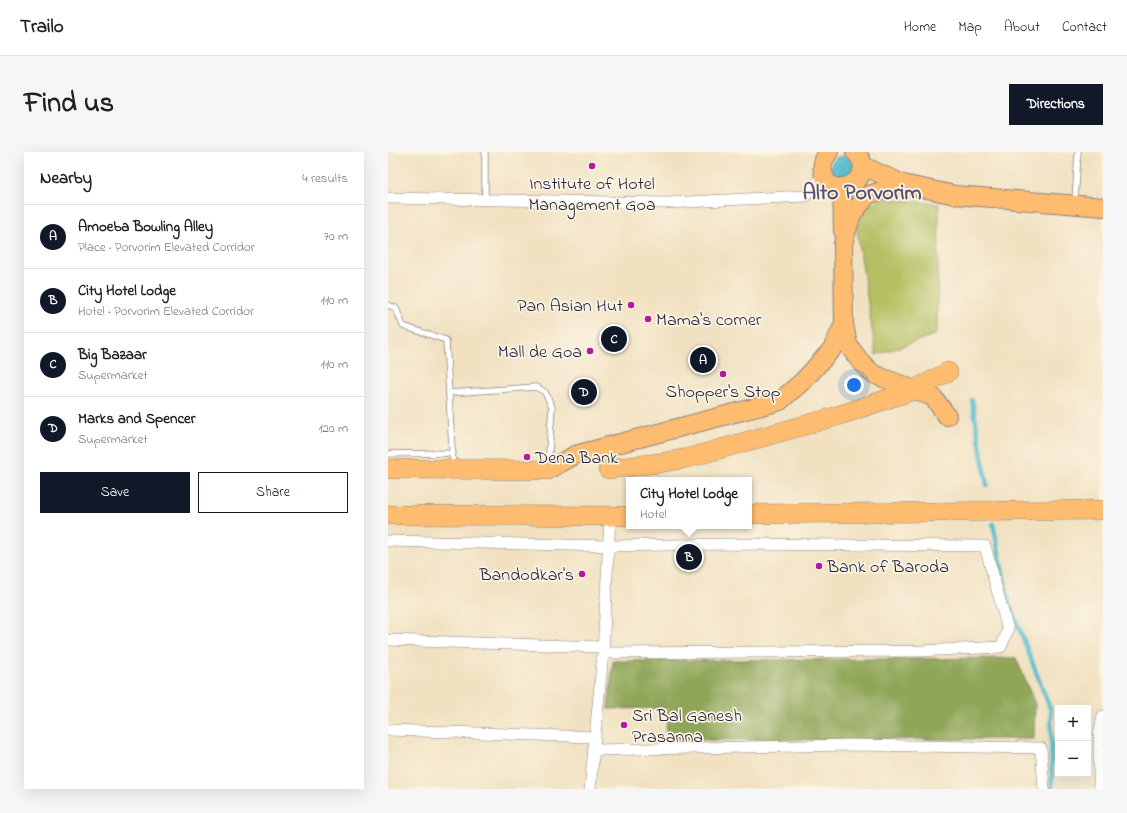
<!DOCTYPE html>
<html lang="en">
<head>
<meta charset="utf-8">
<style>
  :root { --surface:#fff; --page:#f6f6f6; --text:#202124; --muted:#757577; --line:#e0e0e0; --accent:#111827 }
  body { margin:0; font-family:"Indie Flower",sans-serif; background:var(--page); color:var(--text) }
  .controls { position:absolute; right:12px; bottom:12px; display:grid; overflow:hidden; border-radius:0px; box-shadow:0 4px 16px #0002 }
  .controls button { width:36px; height:36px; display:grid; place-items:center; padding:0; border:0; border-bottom:1px solid var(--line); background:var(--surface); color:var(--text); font:20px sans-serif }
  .you { position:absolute; left:466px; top:233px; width:14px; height:14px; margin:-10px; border:3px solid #fff; border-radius:50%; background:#1a73e8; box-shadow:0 0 0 6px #1a73e833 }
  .badge { display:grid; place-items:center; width:26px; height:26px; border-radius:50%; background:var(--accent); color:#fff; font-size:13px; font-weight:700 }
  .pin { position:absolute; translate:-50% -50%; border:2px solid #fff; box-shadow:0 1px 4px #0006 }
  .popup { position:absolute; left:238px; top:325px; width:126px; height:52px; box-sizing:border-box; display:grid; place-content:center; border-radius:0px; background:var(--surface); filter:drop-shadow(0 1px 3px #0005); font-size:13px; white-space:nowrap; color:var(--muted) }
  .popup b { font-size:15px; color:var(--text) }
  .popup::after { content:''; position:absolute; left:50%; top:100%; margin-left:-8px; border:8px solid transparent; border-top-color:var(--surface) }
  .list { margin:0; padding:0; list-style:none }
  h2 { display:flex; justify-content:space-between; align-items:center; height:52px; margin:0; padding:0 16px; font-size:17px }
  h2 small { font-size:13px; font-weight:400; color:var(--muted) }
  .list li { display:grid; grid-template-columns:26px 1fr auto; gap:12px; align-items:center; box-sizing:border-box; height:64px; padding:0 16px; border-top:1px solid var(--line) }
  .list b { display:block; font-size:15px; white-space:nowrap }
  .list p { margin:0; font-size:13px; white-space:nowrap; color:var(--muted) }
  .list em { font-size:13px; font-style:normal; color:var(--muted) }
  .actions { display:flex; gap:8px; padding:12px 16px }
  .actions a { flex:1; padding:9px 0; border:1px solid var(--accent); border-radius:0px; text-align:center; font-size:14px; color:var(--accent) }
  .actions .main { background:var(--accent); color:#fff }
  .map { position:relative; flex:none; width:715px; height:637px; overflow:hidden; border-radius:0px }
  header { display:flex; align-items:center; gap:24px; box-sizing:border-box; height:56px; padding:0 20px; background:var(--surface); border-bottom:1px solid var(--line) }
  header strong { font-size:19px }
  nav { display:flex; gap:22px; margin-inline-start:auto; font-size:14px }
  .intro { display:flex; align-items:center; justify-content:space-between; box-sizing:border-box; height:96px; padding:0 24px }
  h1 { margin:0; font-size:28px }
  .button { padding:10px 18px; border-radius:0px; background:var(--accent); color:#fff; font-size:14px; font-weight:700 }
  main { display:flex; gap:24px; padding:0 24px }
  aside { flex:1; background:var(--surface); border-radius:0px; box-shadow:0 4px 16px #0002 }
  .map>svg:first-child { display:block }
</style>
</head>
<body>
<header>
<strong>Trailo</strong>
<nav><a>Home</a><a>Map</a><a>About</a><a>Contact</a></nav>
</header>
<div class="intro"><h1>Find us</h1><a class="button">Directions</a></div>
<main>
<aside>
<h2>Nearby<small>4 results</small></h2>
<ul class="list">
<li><span class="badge">A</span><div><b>Amoeba Bowling Alley</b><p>Place · Porvorim Elevated Corridor</p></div><em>70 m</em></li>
<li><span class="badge">B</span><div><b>City Hotel Lodge</b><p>Hotel · Porvorim Elevated Corridor</p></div><em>110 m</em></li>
<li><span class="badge">C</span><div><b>Big Bazaar</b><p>Supermarket</p></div><em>110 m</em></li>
<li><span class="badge">D</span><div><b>Marks and Spencer</b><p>Supermarket</p></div><em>120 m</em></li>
</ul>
<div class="actions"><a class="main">Save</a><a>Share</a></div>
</aside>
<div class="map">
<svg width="715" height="637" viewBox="0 0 715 637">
  <rect width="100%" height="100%" fill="#fcf5e5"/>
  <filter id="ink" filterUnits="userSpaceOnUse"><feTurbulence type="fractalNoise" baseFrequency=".025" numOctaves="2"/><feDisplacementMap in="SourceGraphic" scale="8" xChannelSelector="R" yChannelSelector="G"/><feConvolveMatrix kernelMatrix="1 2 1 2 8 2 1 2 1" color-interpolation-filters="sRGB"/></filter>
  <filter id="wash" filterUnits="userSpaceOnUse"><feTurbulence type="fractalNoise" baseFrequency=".012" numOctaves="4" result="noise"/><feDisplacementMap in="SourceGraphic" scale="16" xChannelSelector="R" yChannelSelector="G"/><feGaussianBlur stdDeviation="0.9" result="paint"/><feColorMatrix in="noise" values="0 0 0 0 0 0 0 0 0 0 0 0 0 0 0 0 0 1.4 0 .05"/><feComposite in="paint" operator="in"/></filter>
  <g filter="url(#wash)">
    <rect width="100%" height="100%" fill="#f1e1c1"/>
    <path fill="#b4c062" stroke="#6b714e" d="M494 46 551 52 549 182 488 203 469 78 478 56Z"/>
    <path fill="#8fa658" stroke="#58644a" d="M628 506 647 552 646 587 277 588 280 556 220 557 225 509Z"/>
    <path fill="#52bcce" stroke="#3a6f84" d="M443 15a11 11 0 1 1 22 0a11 11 0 1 1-22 0Z"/>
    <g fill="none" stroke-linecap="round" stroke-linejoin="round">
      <path stroke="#52bcce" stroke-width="4.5" d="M584 248 599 333
        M605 372 621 450 663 559 664 637"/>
    </g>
  </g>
  <g filter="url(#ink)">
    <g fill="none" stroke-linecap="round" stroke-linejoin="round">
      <g stroke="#8a827e" stroke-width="7">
        <path id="service" d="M97 0V48
          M687 50 690 0
          M0 153 8 156 15 174 58 188 65 315
          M61 241 148 235 157 240 164 255 160 314
          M0 302 65 301"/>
      </g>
      <g stroke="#8a827e" stroke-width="12">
        <path id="minor" d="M0 46 280 51 417 44 436 23
          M0 389 221 394 341 392 597 394 620 478 613 495 532 499 215 501
          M0 488 215 495
          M0 578 207 585
          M206 598 465 593 653 596 656 637
          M202 637 215 501 222 364
          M711 637V582L715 564"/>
      </g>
      <g stroke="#8a827e" stroke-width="20">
        <path id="primary" d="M441 0C436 6 433 12 435 20 442 54 494 25 467 0
          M475 14 515 32
          M454 35 455 79
          M456 172 460 193 472 209 485 222 545 245 559 264
          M160 318 187 303 392 249 416 228 444 197 456 172 455 92 464 62 480 43 515 32 567 43 715 55"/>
      </g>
      <g stroke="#8a827e" stroke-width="20">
        <path id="trunk" d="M0 317 160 318
          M220 317 271 311 300 306 449 264 526 238 560 220
          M361 362 715 358
          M0 363 241 364"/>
      </g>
      <use href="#service" stroke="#fff" stroke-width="5.5"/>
      <use href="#minor" stroke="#fff" stroke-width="11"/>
      <use href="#primary" stroke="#febc70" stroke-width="18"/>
      <use href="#trunk" stroke="#febc70" stroke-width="19"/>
    </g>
  </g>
  <g fill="#b5179e" stroke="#fcf5e5" stroke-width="1.5">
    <circle cx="204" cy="14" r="4"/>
    <circle cx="243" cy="153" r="4"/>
    <circle cx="260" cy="167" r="4"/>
    <circle cx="202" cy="199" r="4"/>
    <circle cx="335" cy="222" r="4"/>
    <circle cx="139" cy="305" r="4"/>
    <circle cx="431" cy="414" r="4"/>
    <circle cx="194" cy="422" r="4"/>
    <circle cx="236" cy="573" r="4"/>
  </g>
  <g text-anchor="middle" stroke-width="3.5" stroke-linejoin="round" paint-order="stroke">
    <g font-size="18" fill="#22223b" stroke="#fcf5e5" text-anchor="start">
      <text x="204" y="37" text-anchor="middle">Institute of Hotel<tspan x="204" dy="21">Management Goa</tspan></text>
      <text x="235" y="159" text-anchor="end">Pan Asian Hut</text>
      <text x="268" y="173">Mama's corner</text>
      <text x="194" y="205" text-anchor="end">Mall de Goa</text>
      <text x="335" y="245" text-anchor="middle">Shopper's Stop</text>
      <text x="147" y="311">Dena Bank</text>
      <text x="439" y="420">Bank of Baroda</text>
      <text x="186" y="428" text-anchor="end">Bandodkar's</text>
      <text x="244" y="569">Sri Bal Ganesh<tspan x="244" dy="21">Prasanna</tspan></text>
    </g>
    <g font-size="22" font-weight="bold" fill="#565075" stroke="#fcf5e5">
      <text x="474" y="47">Alto Porvorim</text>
    </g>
  </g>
</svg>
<div class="controls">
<button>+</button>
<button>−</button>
</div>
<div class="you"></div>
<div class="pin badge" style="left:315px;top:208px">A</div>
<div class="pin badge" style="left:301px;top:405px">B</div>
<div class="popup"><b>City Hotel Lodge</b>Hotel</div>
<div class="pin badge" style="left:226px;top:187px">C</div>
<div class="pin badge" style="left:196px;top:240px">D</div>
</div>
</main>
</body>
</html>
